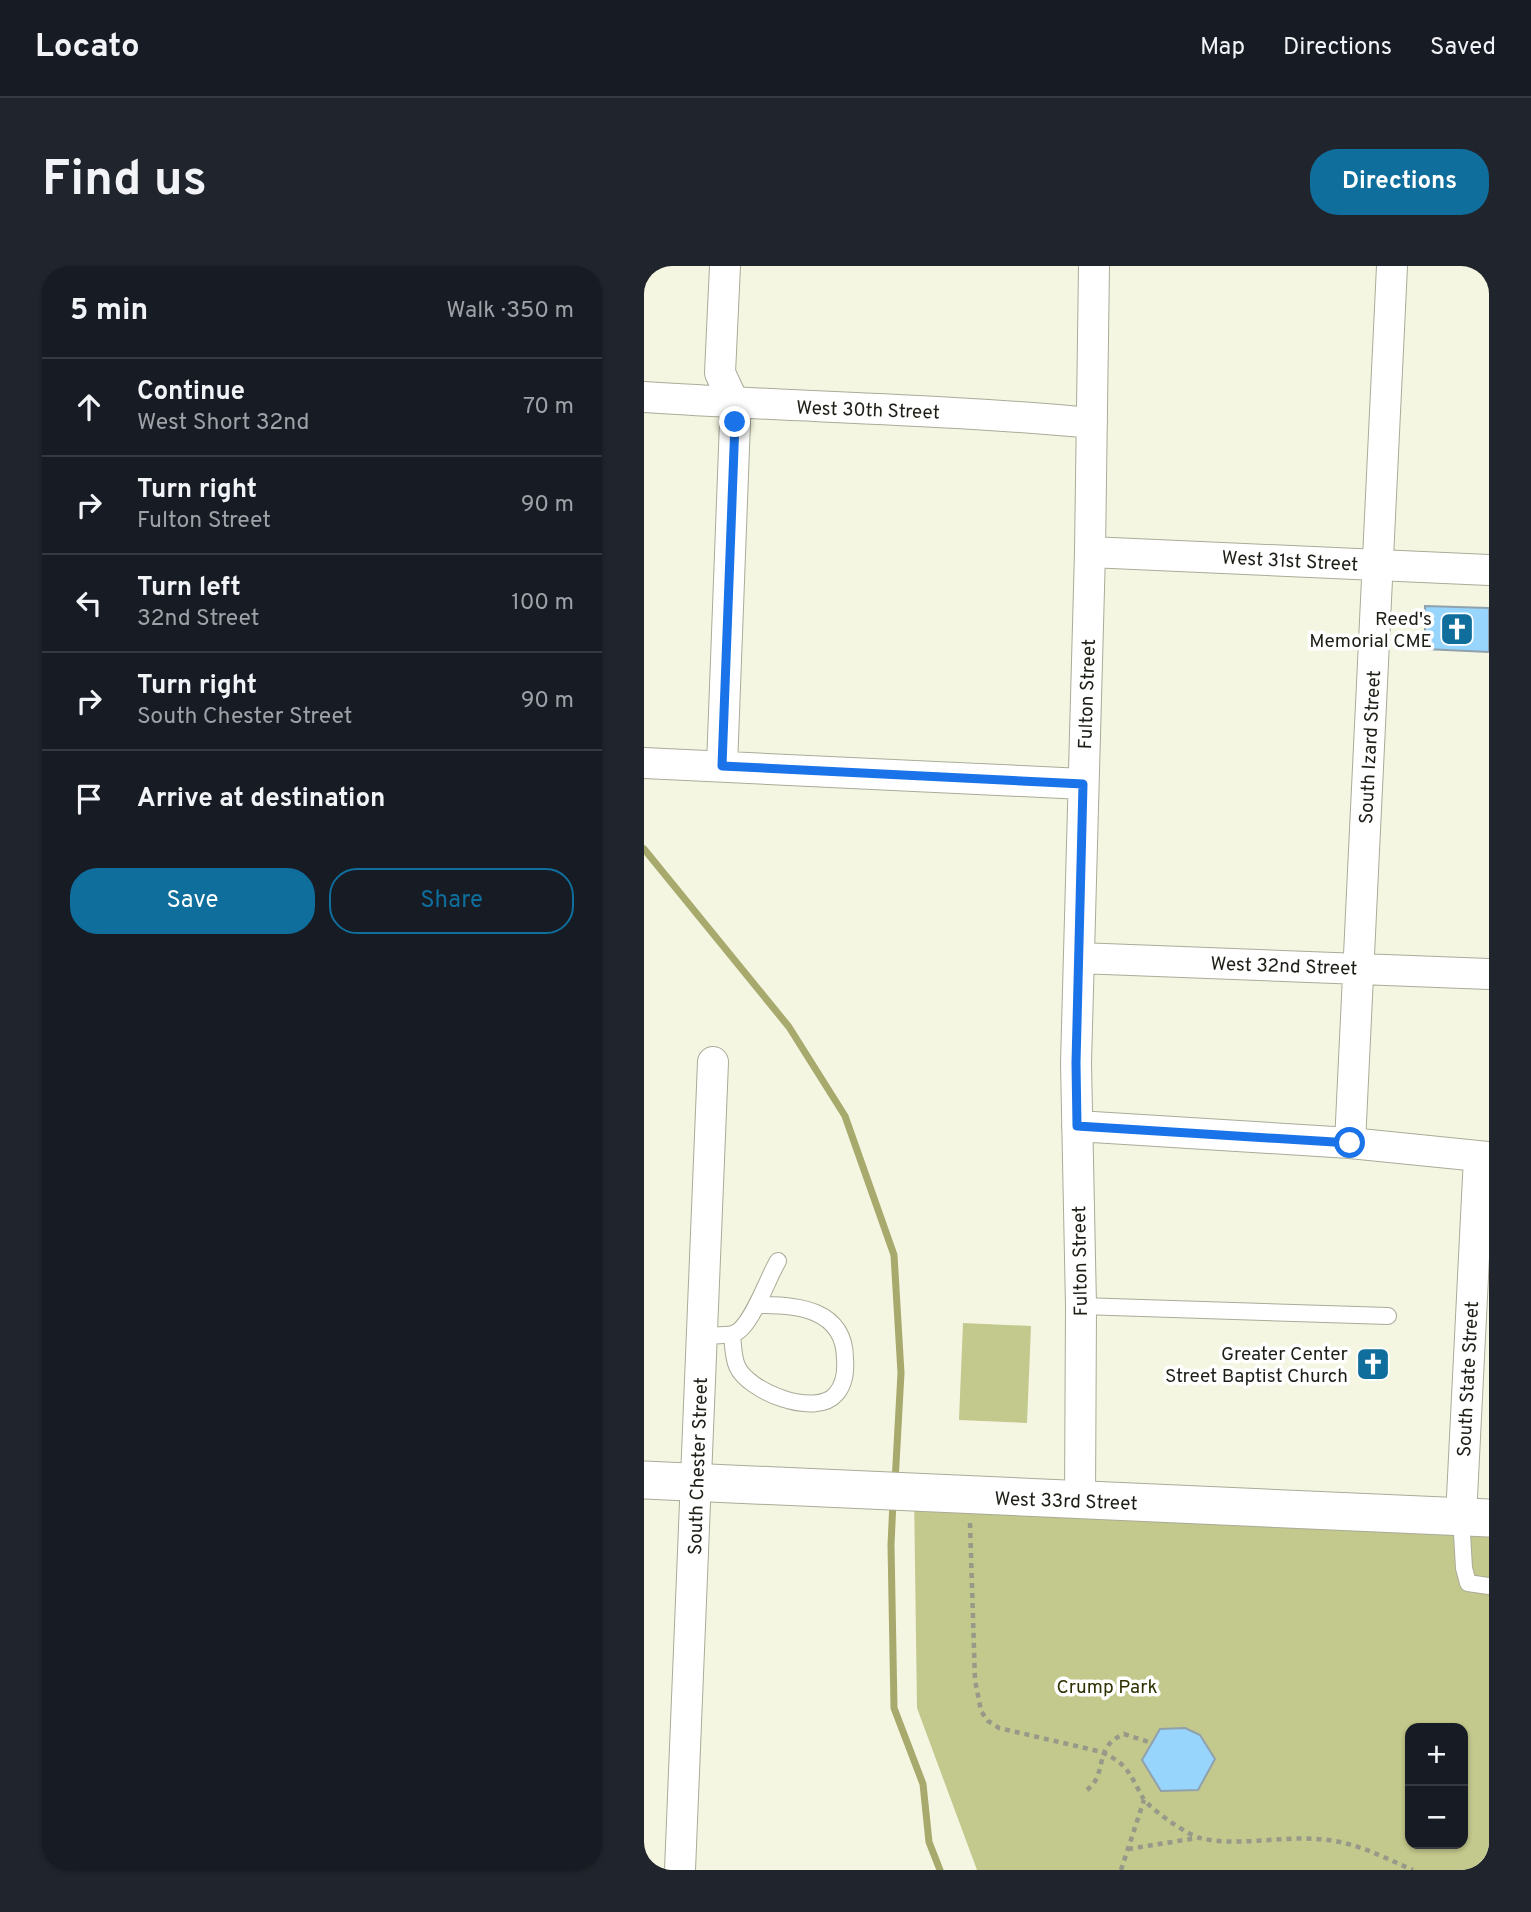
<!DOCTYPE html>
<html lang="en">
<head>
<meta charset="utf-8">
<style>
  :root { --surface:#171b24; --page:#20242c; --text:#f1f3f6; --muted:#9ea1a6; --line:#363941; --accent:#0f6e9c }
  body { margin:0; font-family:Overpass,sans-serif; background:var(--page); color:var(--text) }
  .controls { position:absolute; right:21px; bottom:21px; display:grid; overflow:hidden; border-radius:14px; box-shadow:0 2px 5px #0004 }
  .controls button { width:63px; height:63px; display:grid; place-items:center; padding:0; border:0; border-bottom:2px solid var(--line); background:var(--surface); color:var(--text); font:35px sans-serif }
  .stop { position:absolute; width:21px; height:21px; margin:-16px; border:5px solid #1a73e8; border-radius:50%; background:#fff }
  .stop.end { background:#1a73e8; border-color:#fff; box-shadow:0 2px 7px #0008 }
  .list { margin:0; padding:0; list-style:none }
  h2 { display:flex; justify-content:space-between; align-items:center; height:91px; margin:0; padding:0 28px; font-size:30px }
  h2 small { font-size:23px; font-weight:400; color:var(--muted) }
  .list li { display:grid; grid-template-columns:46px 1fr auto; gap:21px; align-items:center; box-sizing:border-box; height:98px; padding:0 28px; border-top:2px solid var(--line) }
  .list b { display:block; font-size:26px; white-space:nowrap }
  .list p { margin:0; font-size:23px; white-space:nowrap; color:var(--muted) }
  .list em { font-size:23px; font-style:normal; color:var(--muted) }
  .actions { display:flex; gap:14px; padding:21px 28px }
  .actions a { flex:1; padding:16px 0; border:2px solid var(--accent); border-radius:28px; text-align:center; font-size:24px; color:var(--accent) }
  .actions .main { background:var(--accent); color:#fff }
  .icon { flex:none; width:38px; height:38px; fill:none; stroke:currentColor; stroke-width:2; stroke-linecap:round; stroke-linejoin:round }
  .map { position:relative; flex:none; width:845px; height:1604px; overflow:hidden; border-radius:28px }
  header { display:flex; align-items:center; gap:42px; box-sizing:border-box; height:98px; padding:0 35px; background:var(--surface); border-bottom:2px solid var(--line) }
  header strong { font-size:33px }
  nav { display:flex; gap:38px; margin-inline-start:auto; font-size:24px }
  .intro { display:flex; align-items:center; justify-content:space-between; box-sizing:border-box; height:168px; padding:0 42px }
  h1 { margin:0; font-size:49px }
  .button { padding:18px 32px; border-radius:28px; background:var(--accent); color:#fff; font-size:24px; font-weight:700 }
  main { display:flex; gap:42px; padding:0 42px }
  aside { flex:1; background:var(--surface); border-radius:28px; box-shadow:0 2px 5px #0004 }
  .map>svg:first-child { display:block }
</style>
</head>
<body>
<header>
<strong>Locato</strong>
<nav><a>Map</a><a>Directions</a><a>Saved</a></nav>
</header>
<div class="intro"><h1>Find us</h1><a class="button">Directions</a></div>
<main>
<aside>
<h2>5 min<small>Walk · 350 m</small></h2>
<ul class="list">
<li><svg class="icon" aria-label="ahead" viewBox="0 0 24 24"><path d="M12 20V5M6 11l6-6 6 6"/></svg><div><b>Continue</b><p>West Short 32nd</p></div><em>70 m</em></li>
<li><svg class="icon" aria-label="right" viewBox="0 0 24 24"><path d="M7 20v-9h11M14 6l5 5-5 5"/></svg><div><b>Turn right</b><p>Fulton Street</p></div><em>90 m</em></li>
<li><svg class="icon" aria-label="left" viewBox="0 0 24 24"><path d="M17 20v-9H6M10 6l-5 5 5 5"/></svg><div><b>Turn left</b><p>32nd Street</p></div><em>100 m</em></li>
<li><svg class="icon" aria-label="right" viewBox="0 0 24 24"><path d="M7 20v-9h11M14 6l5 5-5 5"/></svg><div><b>Turn right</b><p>South Chester Street</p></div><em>90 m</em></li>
<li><svg class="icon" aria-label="arrive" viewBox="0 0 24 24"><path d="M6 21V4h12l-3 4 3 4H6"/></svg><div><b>Arrive at destination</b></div></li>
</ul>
<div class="actions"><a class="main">Save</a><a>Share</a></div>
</aside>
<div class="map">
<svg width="845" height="1604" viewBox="0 0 845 1604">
  <rect width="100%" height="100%" fill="#f4f6e1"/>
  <path fill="#c3c88c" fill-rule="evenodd" d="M319 1057 387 1060 383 1157 315 1154Z
    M270 1226 845 1254V1604H333L273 1442ZM766 1462H819V1578H766Z"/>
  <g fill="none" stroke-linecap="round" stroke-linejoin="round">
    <path stroke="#a7aa6c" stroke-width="7" d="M0 583 145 761 201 850 250 989 257 1107 251 1216
      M249 1235 247 1279 250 1442 279 1518 285 1576 296 1604"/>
  </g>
  <path fill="#98d5fd" stroke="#8fa1ad" stroke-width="2" d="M781 340 845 342V386L781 383Z
    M541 1462 556 1469 571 1493 554 1524 517 1525 498 1494 516 1463Z"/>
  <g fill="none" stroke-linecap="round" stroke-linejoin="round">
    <g stroke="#aaab98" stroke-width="18">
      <path id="service" d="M437 1040 744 1050
        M88 1068C89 1078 89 1091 93 1100 104 1126 172 1152 192 1128 201 1118 202 1106 201 1093 201 1043 152 1038 113 1039
        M56 1070C67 1069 79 1070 89 1068 107 1063 123 1013 134 995
        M817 1251 820 1302 824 1317 845 1320"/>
    </g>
    <g stroke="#aaab98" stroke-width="32">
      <path id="minor" d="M0 131C149 141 299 143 448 157
        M446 286 845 304
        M0 497 439 518
        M78 500 91 156 90 137 76 107 81 0
        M435 692 845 708
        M433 860 706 877 845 891
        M706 877 748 0
        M436 1234 437 1040 432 797 446 286 450 0
        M817 1251 835 891
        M36 1604 69 796"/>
    </g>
    <g stroke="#aaab98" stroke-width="39">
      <path id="tertiary" d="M0 1214 845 1252"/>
    </g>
    <path stroke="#979989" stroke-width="4.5" stroke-dasharray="5 5" stroke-linecap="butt" d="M326 1257 331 1414 337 1445 344 1455 355 1462 458 1486C485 1499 486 1509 499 1532 506 1543 543 1569 556 1572 593 1581 635 1570 673 1573 710 1575 736 1590 769 1604
      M443 1524C465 1507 448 1481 480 1468L508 1477
      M484 1583 553 1572
      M477 1604 500 1534"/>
    <use href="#service" stroke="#fff" stroke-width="16"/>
    <use href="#minor" stroke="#fff" stroke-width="30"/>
    <use href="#tertiary" stroke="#fff" stroke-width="37"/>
  </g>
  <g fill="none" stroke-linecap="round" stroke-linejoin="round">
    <path stroke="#1a73e8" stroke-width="9" d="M91 156 78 500 439 518 432 797 433 860 706 877"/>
  </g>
  <defs>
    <g id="church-square" transform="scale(1.75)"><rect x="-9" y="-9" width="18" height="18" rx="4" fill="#0f6e9c" stroke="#fff"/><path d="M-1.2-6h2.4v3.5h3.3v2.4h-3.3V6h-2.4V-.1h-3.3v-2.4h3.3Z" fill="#fff"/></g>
  </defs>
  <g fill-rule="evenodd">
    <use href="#church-square" x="813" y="363"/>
    <use href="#church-square" x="729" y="1098"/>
  </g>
  <g text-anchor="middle" stroke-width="7" stroke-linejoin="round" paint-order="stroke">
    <g font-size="19" fill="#1d1e16" stroke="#fff">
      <text transform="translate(224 143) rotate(2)" y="7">West 30th Street</text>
      <text transform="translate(646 294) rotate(3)" y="7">West 31st Street</text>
      <text transform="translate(442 428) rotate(-88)" y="7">Fulton Street</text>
      <text transform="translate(725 481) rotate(-87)" y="7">South Izard Street</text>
      <text transform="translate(640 699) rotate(2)" y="7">West 32nd Street</text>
      <text transform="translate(435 995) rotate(-91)" y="7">Fulton Street</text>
      <text transform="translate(823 1113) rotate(-87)" y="7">South State Street</text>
      <text transform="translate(53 1200) rotate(-88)" y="7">South Chester Street</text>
      <text transform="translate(422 1234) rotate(2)" y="7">West 33rd Street</text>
    </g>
    <g font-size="19" fill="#1d1e16" stroke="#fff" text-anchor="end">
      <text x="788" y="359">Reed's<tspan x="788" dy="22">Memorial CME</tspan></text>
      <text x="704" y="1094">Greater Center<tspan x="704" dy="22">Street Baptist Church</tspan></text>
    </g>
    <g font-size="19" fill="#303100" stroke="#fff">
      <text x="463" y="1427">Crump Park</text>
    </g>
  </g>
</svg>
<div class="controls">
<button>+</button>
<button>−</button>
</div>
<div class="stop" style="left:706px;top:877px"></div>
<div class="stop end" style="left:91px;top:156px"></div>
</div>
</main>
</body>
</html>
